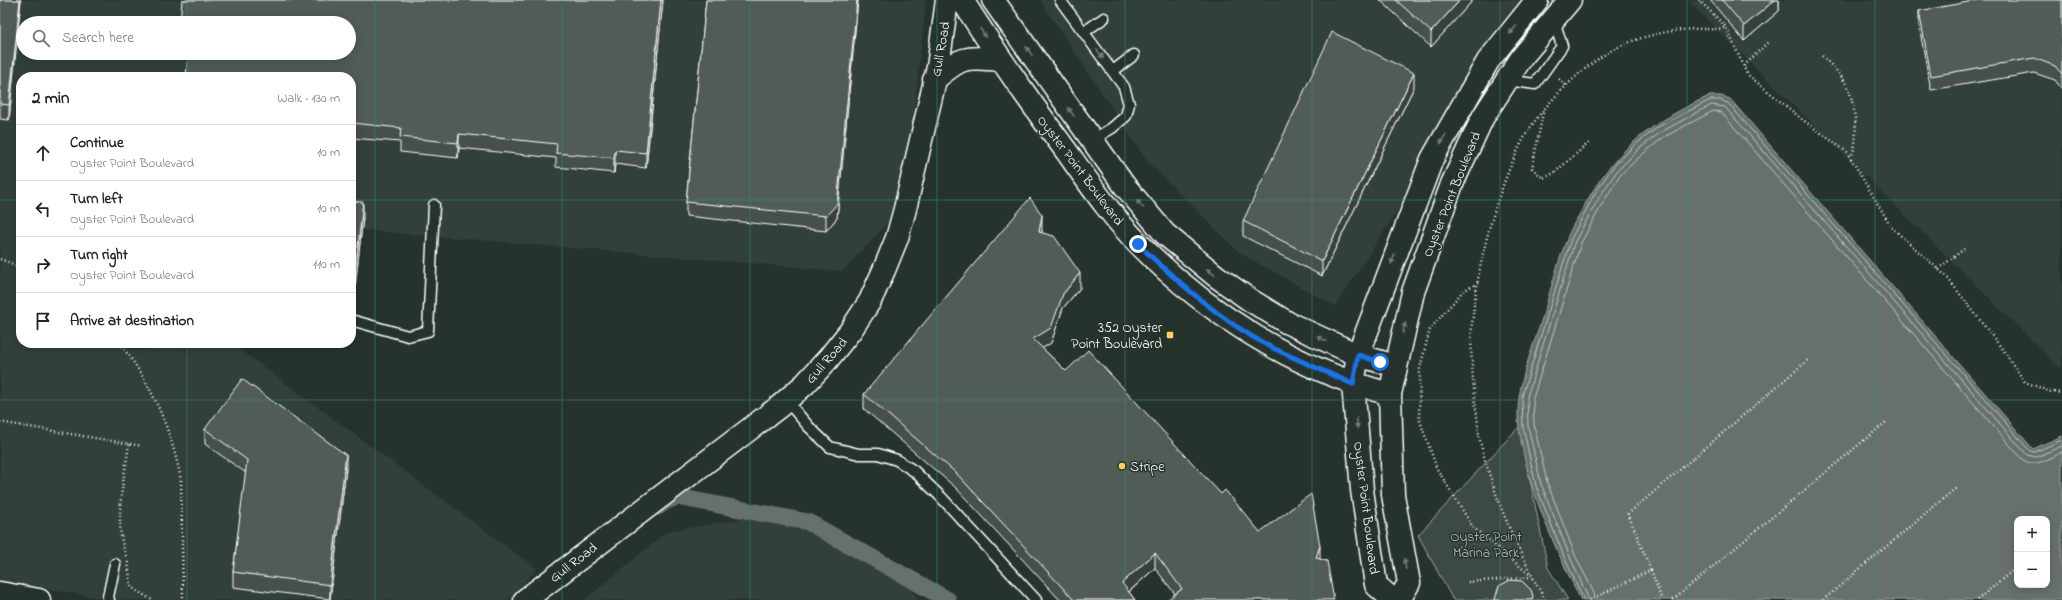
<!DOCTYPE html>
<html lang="en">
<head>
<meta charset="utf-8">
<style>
  :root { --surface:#fff; --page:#f6f6f6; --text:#222; --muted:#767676; --line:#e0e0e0 }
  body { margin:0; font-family:"Indie Flower",sans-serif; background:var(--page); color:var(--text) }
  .controls { position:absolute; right:12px; bottom:12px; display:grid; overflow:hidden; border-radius:8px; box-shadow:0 2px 10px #0003 }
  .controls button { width:36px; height:36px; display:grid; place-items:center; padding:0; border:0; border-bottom:1px solid var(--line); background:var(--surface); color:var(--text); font:20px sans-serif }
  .stop { position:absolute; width:12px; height:12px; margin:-9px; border:3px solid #1a73e8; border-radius:50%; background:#fff }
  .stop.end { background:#1a73e8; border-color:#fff; box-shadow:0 1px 4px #0008 }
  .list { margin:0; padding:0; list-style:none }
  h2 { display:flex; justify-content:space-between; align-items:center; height:52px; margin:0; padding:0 16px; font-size:17px }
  h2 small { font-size:13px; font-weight:400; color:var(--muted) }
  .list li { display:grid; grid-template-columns:26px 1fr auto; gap:12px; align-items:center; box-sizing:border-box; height:56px; padding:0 16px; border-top:1px solid var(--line) }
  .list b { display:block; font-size:15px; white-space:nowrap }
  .list p { margin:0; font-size:13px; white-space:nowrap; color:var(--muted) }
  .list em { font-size:13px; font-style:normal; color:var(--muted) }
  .icon { flex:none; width:22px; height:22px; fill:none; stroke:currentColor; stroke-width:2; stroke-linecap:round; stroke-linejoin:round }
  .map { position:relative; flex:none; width:2062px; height:600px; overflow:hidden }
  .search { position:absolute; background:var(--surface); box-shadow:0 2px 10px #0003; left:16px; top:16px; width:340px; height:44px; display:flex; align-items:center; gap:10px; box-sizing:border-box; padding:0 14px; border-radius:22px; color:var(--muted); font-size:15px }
  .panel { position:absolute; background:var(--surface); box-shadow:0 2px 10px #0003; left:16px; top:72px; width:340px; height:276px; border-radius:16px }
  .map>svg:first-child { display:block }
</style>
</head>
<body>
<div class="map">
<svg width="2062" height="600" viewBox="0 0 2062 600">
  <rect width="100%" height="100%" fill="#26332d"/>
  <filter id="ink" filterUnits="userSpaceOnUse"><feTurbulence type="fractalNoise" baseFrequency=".025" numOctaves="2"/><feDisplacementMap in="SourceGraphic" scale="8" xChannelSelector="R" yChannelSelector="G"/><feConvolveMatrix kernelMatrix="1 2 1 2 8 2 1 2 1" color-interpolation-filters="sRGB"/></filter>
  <g filter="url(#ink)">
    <path fill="#333f3a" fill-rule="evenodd" d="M0 0H926L904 205 843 271 351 229V77H21V343H120L134 350 231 343 537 569 508 600H110L0 580ZM23 23H349V53H23Z
      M1040 0H1536L1335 306 1240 253 1148 162Z
      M1687 0H2062V366L2060 368Z
      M793 511 893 567 919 600H585L668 531Z"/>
    <path fill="#3e4944" stroke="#9ea4a2" d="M1519 427 1548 568 1568 600H1453L1418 535Z"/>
    <path fill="#67706c" stroke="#a4a9a7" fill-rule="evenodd" d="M1709 96H1721L1730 99 2033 449 2062 436V600H1581C1554 546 1527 488 1519 428 1514 392 1529 359 1540 325 1549 297 1556 267 1567 239 1570 229 1577 219 1582 210 1613 151 1650 123 1709 96ZM2017 519H2047V585H2017Z"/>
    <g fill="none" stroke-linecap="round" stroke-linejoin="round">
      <path stroke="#c2c6c4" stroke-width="1" d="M1584 600 1565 559 1536 486 1523 427 1522 396 1571 239 1595 193 1613 167 1636 144 1658 127 1710 100H1720L1728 103 2030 451 2035 452 2062 440
        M1589 600 1570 557 1541 484 1528 426 1527 397 1575 241 1600 196 1617 171 1640 148 1661 132 1711 105 1725 107 2027 455 2036 457 2062 446
        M1595 600 1594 593 1575 555 1547 482 1534 425 1533 398 1581 243 1605 199 1621 174 1644 153 1664 137 1713 111 1721 112 2022 459C2035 469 2050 458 2062 452"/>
      <path stroke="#67706c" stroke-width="17" d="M658 507 666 501 677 497 808 522 948 600"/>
      <g stroke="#fff" stroke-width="13">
        <path id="lane" d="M1060 0 1124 87 1129 104 1126 116 1112 128 1092 140
          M1084 32 1104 18
          M1113 71 1134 55
          M1507 80 1535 84 1562 46 1554 20
          M351 320 408 336 428 331 434 205
          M786 400 809 427 830 447 859 454H878L897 460 914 471 941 497 1036 600
          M109 600 108 597 115 564"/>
      </g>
      <g stroke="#fff" stroke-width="25">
        <path id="secondary" d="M962 0C995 52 1030 102 1067 152 1089 183 1112 217 1139 244 1208 314 1294 369 1390 394
          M993 0 1124 185 1165 234 1216 276 1250 300 1288 323 1358 355 1395 366
          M934 80C961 57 965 56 1000 60
          M0 593 39 600
          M525 600 780 406 805 384 828 359 851 330 870 301 884 270 897 238 905 209 938 67 947 0
          M1393 600 1376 585 1362 490 1353 384 1358 355 1432 159 1488 61 1537 0
          M1399 600 1409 583 1393 495 1390 394 1413 292 1452 184 1483 117 1522 57 1570 0"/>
      </g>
      <path stroke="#fff" stroke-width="2.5" stroke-dasharray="1 3" stroke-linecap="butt" d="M1699 0 1726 27 1747 74 1803 120 1847 152 1892 228 1946 276 2003 350 2025 382 2051 392 2062 393
        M1822 56C1830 64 1839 72 1845 82 1855 99 1860 140 1851 157
        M1744 66 1769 41
        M1559 79 1566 86
        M1543 113 1532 168 1543 178 1554 173 1591 141
        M0 259 21 267
        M1938 269 1964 249
        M1478 283 1463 291 1430 329 1420 368 1419 418 1437 469 1473 527 1530 575
        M119 343C151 381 172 432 181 480L183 600
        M0 422 142 446
        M126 556C113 520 124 481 129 444
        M128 562 131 587 152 600
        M1651 570 1662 600
        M1468 582 1532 577
        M1545 600C1518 551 1495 500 1481 445 1478 433 1478 421 1476 409 1473 381 1470 353 1472 325 1477 264 1496 190 1525 136 1541 108 1577 72 1604 55 1631 38 1662 31 1694 29 1705 28 1716 31 1726 27
        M1590 600 1651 570 1628 514 1809 359
        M1673 600 1886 422
        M1823 600 1956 488
        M1977 600 2017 567"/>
      <use href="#lane" stroke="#26332d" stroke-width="10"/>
      <use href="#secondary" stroke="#26332d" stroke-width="22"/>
    </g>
    <path fill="#464f4b" stroke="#fff" d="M0 0H21L9 120 0 119Z
      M182 0H663L646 168 615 164 614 173 556 167V158L459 148 458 158 400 152V142L351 138V77L178 57V53H349Z
      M706 0H858L837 218 826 231 686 216V202Z
      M1380 0H1473L1431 47Z
      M1710 0H1779V11L1744 41Z
      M2062 0V89L2055 80 2034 73 1931 90 1919 26V11Z
      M1414 87 1322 276 1243 236V221Z
      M351 201 363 217 352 314 351 313Z
      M1042 230V233L1080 288 1063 308 1051 343 1042 348 1066 371 1221 494 1260 532 1175 594 1155 568 1129 592 1135 600H1060L956 488 864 409V394Z
      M205 429 346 469 330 599 233 587V572L246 473 205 444Z"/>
    <path fill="#39403d" stroke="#fff" d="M20 0H21L9 120V105Z
      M661 0H663L646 168V153Z
      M857 0H858L837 218 826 231V216Z
      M1460 0H1473L1431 47V32Z
      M1775 0H1779V11L1744 41V26Z
      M1414 73V87L1322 276V261Z
      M459 134V148L458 158V143Z
      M615 150V164L614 173V158Z
      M363 202V217L352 314V299Z
      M1042 215V230L1039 246V232Z
      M1080 273V288L1063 308 1051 343 1033 354V339L1063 294Z
      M346 455V469L330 599V585Z
      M1320 546V560L1316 558Z
      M1155 553V568L1122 598V583Z"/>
    <path fill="#515c57" stroke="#fff" d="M0 0H20L9 105 0 104Z
      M182 0H661L646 153 615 150 614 158 556 153 557 144 459 134 458 143 400 137 401 128 351 123V77H186L188 53H349V23H180Z
      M706 0H857L837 204 826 216 686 202Z
      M1396 0H1460L1431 32Z
      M1722 0H1775L1744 26Z
      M1979 0H2062V74L2055 66 2034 58 1931 76 1919 11Z
      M1332 32 1414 73 1322 261 1243 221Z
      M1030 198 1042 215 1039 232 1054 236 1080 273 1063 294 1051 328 1033 339 1066 371 1088 350 1221 494 1225 490 1260 532 1311 494 1320 546 1316 558 1327 561 1334 600H1167L1182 589 1155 553 1122 583 1135 600H1074L956 473 864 394Z
      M351 201 363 202 352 299H351Z
      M242 379 346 455 330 585 233 572 247 460 205 429Z
      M1510 580 1522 581 1531 590 1533 596 1532 600H1495V599L1499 586Z"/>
    <defs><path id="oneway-solid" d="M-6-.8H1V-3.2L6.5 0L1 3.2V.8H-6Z"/></defs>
    <g fill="#727a76">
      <use href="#oneway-solid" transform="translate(1513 30) rotate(129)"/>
      <use href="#oneway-solid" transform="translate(983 33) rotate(58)"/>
      <use href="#oneway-solid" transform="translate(1029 51) rotate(-125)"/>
      <use href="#oneway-solid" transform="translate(1100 54) rotate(53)"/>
      <use href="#oneway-solid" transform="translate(1071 112) rotate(-125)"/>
      <use href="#oneway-solid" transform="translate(1443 139) rotate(120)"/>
      <use href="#oneway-solid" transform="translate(1140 204) rotate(-130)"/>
      <use href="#oneway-solid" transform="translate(1393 259) rotate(111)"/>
      <use href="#oneway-solid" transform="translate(1211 272) rotate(-141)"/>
      <use href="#oneway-solid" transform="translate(1404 328) rotate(-76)"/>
      <use href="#oneway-solid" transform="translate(1322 339) rotate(-155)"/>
      <use href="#oneway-solid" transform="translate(1357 423) rotate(86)"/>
      <use href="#oneway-solid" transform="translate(1405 564) rotate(-100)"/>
    </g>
  </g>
  <g fill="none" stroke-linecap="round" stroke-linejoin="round" filter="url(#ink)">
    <path stroke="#1a73e8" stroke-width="5" d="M1138 244C1176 280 1220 320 1267 345 1295 359 1324 371 1353 384L1358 355 1380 362"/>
  </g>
  <path fill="none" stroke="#338b84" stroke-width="1" stroke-opacity="0.55" d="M187 0V23M375 0V600M562 0V600M750 0V600M937 0V600M1125 0V600M1312 0V600M1500 0V600M1687 0V600M1875 0V600M187 53V77M0 200H21M351 200H2062M187 343V600M0 400H2062"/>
  <g fill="#ffd166" stroke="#26332d" stroke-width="1.5">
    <rect x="1166" y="331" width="8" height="8" rx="2"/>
    <circle cx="1122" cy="466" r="4"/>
  </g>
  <g text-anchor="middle" stroke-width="3" stroke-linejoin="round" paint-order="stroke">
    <g font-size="14" fill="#fff" stroke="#26332d">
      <text transform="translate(940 49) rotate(-80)" y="5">Gull Road</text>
      <text transform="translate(1081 170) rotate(53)" y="5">Oyster Point Boulevard</text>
      <text transform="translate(1451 194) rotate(-68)" y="5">Oyster Point Boulevard</text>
      <text transform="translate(826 360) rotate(-49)" y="5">Gull Road</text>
      <text transform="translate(1367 508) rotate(83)" y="5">Oyster Point Boulevard</text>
      <text transform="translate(573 562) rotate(-37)" y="5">Gull Road</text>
    </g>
    <g font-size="14" fill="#fff" stroke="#26332d" text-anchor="end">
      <text x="1162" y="332">352 Oyster<tspan x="1162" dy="16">Point Boulevard</tspan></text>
      <text x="1130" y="471" text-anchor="start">Stripe</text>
    </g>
    <g font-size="14" fill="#bbbfbe" stroke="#26332d">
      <text x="1486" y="541">Oyster Point<tspan x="1486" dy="16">Marina Park</tspan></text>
    </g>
  </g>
</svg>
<div class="controls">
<button>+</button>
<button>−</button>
</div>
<div class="stop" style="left:1380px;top:362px"></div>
<div class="stop end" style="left:1138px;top:244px"></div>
<div class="search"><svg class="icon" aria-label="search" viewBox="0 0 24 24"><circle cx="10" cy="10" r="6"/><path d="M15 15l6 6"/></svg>Search here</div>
<section class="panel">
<h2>2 min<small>Walk · 130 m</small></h2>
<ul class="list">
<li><svg class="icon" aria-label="ahead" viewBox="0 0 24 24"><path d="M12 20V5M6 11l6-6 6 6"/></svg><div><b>Continue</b><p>Oyster Point Boulevard</p></div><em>10 m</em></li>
<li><svg class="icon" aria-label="left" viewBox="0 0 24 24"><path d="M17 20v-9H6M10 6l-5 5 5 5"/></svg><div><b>Turn left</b><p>Oyster Point Boulevard</p></div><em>10 m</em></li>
<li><svg class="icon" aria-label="right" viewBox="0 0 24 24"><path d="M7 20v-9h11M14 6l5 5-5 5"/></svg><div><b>Turn right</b><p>Oyster Point Boulevard</p></div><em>110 m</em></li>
<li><svg class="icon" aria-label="arrive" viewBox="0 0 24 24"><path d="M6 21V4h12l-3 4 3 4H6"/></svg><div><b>Arrive at destination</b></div></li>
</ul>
</section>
</div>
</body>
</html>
